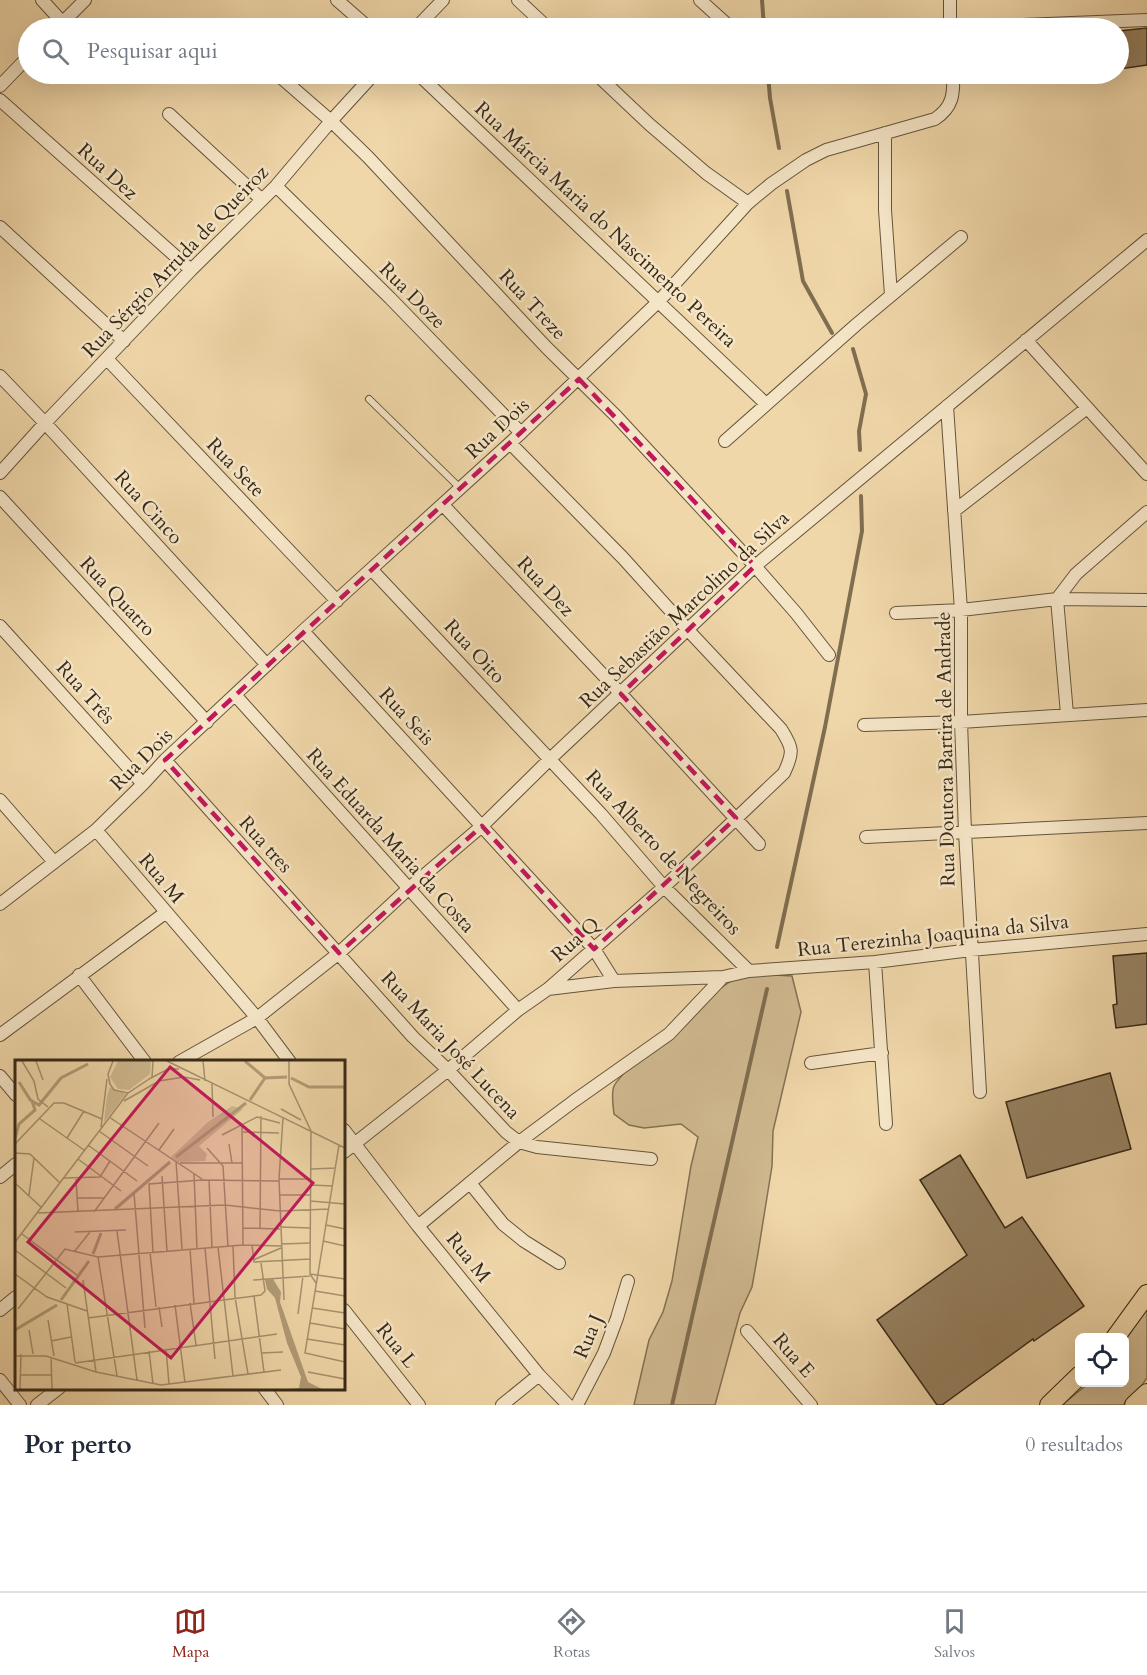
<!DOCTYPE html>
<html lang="pt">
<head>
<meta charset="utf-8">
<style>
  :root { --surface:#fff; --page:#f2f2f3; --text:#1f2937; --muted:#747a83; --line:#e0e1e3; --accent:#8f2418 }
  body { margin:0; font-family:Cardo,serif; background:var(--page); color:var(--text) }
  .controls { position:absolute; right:18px; bottom:18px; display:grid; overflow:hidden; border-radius:9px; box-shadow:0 6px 24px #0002 }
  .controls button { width:54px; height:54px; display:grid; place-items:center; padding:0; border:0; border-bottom:2px solid var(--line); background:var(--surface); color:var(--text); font:30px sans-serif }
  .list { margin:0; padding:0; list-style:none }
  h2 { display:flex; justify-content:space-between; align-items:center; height:78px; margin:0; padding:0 24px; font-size:26px }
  h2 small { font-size:20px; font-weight:400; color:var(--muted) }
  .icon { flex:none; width:33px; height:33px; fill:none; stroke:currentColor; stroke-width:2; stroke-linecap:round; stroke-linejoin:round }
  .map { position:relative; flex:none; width:1147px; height:1405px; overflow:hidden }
  .search { position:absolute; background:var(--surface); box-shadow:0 6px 24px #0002; left:18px; right:18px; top:18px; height:66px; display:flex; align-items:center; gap:15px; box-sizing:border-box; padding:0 21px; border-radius:33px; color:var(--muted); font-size:22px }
  .sheet { height:186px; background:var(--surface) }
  nav { display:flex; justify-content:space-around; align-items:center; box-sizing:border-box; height:84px; border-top:2px solid var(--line); background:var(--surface); font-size:16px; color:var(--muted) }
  nav a { display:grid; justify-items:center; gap:3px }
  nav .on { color:var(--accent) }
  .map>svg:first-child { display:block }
</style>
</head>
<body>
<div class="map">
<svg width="1147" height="1405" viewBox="0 0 1147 1405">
  <rect width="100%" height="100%" fill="#f0d7a9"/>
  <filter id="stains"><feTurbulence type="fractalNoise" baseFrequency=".00333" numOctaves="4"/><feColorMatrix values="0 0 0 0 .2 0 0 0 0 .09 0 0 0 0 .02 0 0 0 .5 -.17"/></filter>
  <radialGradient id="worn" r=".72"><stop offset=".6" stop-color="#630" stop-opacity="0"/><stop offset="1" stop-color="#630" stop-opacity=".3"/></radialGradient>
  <path fill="#d0b990" stroke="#837154" stroke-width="1.5" d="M757 974 792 976 801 1012 773 1131 772 1166 758 1253 752 1287 740 1313 715 1405H634L649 1340 663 1312 672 1281 691 1166 698 1137 681 1124 644 1128 629 1125 614 1114C613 1106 611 1094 614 1086 621 1071 718 986 735 979 741 976 750 976 757 974Z
    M1147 1308V1378L1137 1392 1123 1405H1062L1089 1383 1124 1382 1125 1340Z"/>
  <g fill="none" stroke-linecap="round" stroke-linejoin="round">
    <path stroke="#806e51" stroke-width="4" d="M762 0 764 28
      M768 74 770 98 779 148
      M787 191 803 281 832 333
      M853 349 866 394 859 431 860 450
      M777 947 825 727 862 531 861 496
      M672 1405 767 989"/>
  </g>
  <path fill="#978363" stroke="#362917" stroke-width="1.5" d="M1147 28V65L1120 69 1119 31Z
    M1147 953V1024L1116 1028 1113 1005 1117 1004 1113 956Z
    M1110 1073 1131 1149 1027 1178 1006 1102Z
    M960 1155 1005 1228 1022 1217 1084 1306 1034 1341 1033 1339 942 1405H937L877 1320 967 1255 920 1180Z"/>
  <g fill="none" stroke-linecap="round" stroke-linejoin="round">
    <g stroke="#64543c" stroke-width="8">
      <path id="lane" d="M369 399 460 488"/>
    </g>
    <g stroke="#64543c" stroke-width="14">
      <path id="street" d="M42 0 63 23
        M337 0 369 28
        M518 0 548 28
        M700 0 731 28
        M950 0V28
        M57 28 85 0
        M416 28 443 0
        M944 28 1147 20
        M277 74 331 121 368 157 546 347 616 416 755 566 796 613 829 655
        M418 74 766 404
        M596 74 649 124 706 173 748 203
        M0 86 28 57
        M0 100 191 270
        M169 114 262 200
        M885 133V210L891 295
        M276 186 390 298 521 433
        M0 227 124 341
        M1026 340 1147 474
        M107 359 337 601
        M0 376 45 423 267 665
        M947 406 961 610V722L965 832 980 1092
        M725 441 857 324 961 237
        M0 473 45 423 191 270 276 186 331 121 374 74
        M0 497 207 722
        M443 505 621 694 759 844
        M954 511 1087 408
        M372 570 601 814 664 887 749 971
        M896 613 961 610 1057 599 1147 600
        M0 626 143 784
        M303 631 594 949 614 981
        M236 696 518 1010
        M1067 714 1057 599 1076 574 1147 512
        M864 725 961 722 1147 710
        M165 760 413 1037 448 1070 506 1132 519 1142 537 1147 651 1159
        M0 800 54 862
        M96 830 257 1018 290 1062
        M866 837 1147 823
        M0 904 96 830 143 784 165 760 303 631 521 433 659 301 748 203 771 184 806 160 826 150 935 119C953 107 954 94 953 74
        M875 962 886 1124
        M79 975 145 1062
        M548 989 614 981 723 977 749 971 875 962 971 950 1147 934
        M0 1035 165 913
        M179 1062 257 1018 339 953 408 889 482 826 550 759 755 566 1147 240
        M811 1063 882 1053
        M0 1076 16 1095
        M344 1130 418 1226 539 1375 568 1405
        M344 1152 448 1070 518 1010 548 989 664 887 784 773C794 752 793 748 781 729L687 629 623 558 510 443
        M0 1177 16 1164
        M470 1183 503 1224 524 1241 559 1263
        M418 1226 519 1142 574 1101 669 1034 723 977
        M0 1310 16 1297
        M344 1310 419 1405
        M747 1331 811 1405
        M0 1380 20 1405
        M264 1388 277 1405
        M37 1405 59 1388
        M502 1405 539 1375
        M577 1405 604 1353 617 1318 628 1281"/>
    </g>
    <g stroke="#362917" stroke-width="20">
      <path id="primary" d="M1115 1338 1147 1294
        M1049 1405 1080 1375
        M1134 1405 1147 1393"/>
    </g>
    <use href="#lane" stroke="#f5e5c7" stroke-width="6"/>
    <use href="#street" stroke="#f5e5c7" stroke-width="12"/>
    <use href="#primary" stroke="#f0d7a9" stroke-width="18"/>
  </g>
  <path fill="none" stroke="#c2185b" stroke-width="4.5" stroke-dasharray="12 8" stroke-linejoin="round" d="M579 379 755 566 621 694 736 818 594 949 482 826 339 953 165 760Z"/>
  <g text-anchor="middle" stroke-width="5" stroke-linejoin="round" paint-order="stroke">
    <g font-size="20" fill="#362917" stroke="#f5e5c7">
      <text transform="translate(108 171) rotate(42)" y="7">Rua Dez</text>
      <text transform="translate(606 224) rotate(43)" y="7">Rua Márcia Maria do Nascimento Pereira</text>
      <text transform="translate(175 261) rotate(-46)" y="7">Rua Sérgio Arruda de Queiroz</text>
      <text transform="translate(413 295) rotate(45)" y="7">Rua Doze</text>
      <text transform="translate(533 304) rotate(47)" y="7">Rua Treze</text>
      <text transform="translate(497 428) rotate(-43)" y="7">Rua Dois</text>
      <text transform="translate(236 467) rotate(46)" y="7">Rua Sete</text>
      <text transform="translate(149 507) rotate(48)" y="7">Rua Cinco</text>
      <text transform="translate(546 586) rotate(47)" y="7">Rua Dez</text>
      <text transform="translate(118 596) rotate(47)" y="7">Rua Quatro</text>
      <text transform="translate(684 609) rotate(-43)" y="7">Rua Sebastião Marcolino da Silva</text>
      <text transform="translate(475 651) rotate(47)" y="7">Rua Oito</text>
      <text transform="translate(86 692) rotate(48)" y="7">Rua Três</text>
      <text transform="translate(407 716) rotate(47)" y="7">Rua Seis</text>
      <text transform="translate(945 749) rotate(-91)" y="7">Rua Doutora Bartira de Andrade</text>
      <text transform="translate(141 759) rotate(-45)" y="7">Rua Dois</text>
      <text transform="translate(391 840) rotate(48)" y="7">Rua Eduarda Maria da Costa</text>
      <text transform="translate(266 844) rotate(48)" y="7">Rua tres</text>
      <text transform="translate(664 852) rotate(47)" y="7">Rua Alberto de Negreiros</text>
      <text transform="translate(162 878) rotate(50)" y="7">Rua M</text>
      <text transform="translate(933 935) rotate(-6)" y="7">Rua Terezinha Joaquina da Silva</text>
      <text transform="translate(575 939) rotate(-41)" y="7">Rua Q</text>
      <text transform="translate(451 1045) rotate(47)" y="7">Rua Maria José Lucena</text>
      <text transform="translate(469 1257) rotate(51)" y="7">Rua M</text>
      <text transform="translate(588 1336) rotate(-67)" y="7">Rua J</text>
      <text transform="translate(397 1345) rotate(51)" y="7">Rua L</text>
      <text transform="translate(794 1355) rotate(49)" y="7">Rua E</text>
    </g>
  </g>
  <g transform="translate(15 1060)">
    <rect width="330" height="330" fill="#f0d7a9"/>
    <path d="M103 1H136L135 14 114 30 103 29 95 17ZM95 27 111 34 89 62 92 36ZM217 46 228 49 184 86 192 94 190 101 163 102 156 97 193 62Z" fill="#d0b990"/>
    <path d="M258 219 266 232 265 242 293 322 307 329H273L284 328 286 317 272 283 260 238 252 229 250 220Z" fill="#b19c77"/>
    <path fill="none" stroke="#b19c77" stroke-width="3" d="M230 1 250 18M276 18 294 27H330M4 22 16 41M235 40 250 18 272 17M0 78 4 64 20 50 17 41 24 45 46 18 73 4M161 97 231 43M100 149 155 102M78 194 86 173M46 240 74 201M0 270 42 245"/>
    <path fill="none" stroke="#a6916f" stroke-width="1.5" d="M7 1 19 21 23 39 33 47M21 1 28 20M98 1 93 14 95 24 99 30 113 33 137 17 138 1M152 1 330 88M188 1 190 21M274 1V24L296 71 295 214 301 223M136 18 153 9H164M197 24 198 57M109 41 144 21 169 17 185 20M266 49 286 60M94 57 187 119M268 58 264 119 269 240M25 59 69 90M227 64 228 185M86 67 92 19M84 71 133 106M228 72 264 73M207 75 242 57 265 63M52 78 69 51M0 84 39 43H49L87 59M214 84 217 103M73 85 122 121M324 85 290 293 330 302M192 88 208 106 213 187M144 90 159 69M0 93 15 94 45 123M63 99 106 131M161 101 167 189M165 103H228M296 109 321 108M179 114 182 189M147 116 152 191M49 118 85 117 95 101M61 119 63 152M264 119H296M194 120 197 187M0 123 27 148M296 125 318 126M119 133 130 268M14 135 19 98M264 135H295M62 138H89M296 141 330 144M79 152 144 63M23 153 210 145 265 151 314 149M311 165 330 169M265 167 296 168M228 168 265 169M245 169 246 56M102 171 122 320M60 172 111 170M7 174 62 215M308 181 330 186M0 182 113 33M266 184 296 183M237 185 239 202 295 199M218 186 220 237 233 314M203 187 218 316M190 188 200 299M175 189 179 243M0 190 51 228M59 192 75 172M135 192 141 247M138 192 134 124 188 120 264 121M83 197 102 316M238 200 266 188M0 214 32 237 72 251M295 214 330 219M68 220 81 312M238 220 295 216M300 231 330 236M239 236 249 312M175 243 181 285M52 244 60 302M160 245 170 323M144 247 147 267M297 248 330 253M3 249 50 189 83 197 228 185 266 186M283 254 288 216M73 258 246 235 250 231 246 203M33 260 39 296M295 263 330 269M14 270 18 294M292 279 330 285M36 281 56 277M151 289 154 324M134 291 138 324M247 293 268 292M0 296H31L81 312 146 325 266 310M36 297 37 329M60 303 262 274M293 312 330 319M6 315H36M5 329 6 294"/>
    <path fill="#c2185b" fill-opacity="0.15" stroke="#c2185b" stroke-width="3" d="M155 7 298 123 156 298 13 182Z"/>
    <rect width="330" height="330" fill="none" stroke="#362917" stroke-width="3"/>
  </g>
  <rect width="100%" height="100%" filter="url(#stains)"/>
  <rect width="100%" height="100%" fill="url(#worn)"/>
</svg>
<div class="controls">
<button><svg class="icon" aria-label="locate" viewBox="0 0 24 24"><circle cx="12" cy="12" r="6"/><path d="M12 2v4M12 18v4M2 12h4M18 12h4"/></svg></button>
</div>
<div class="search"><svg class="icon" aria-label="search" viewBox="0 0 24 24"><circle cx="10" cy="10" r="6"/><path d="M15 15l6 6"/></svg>Pesquisar aqui</div>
</div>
<section class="sheet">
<h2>Por perto<small>0 resultados</small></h2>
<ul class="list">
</ul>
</section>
<nav>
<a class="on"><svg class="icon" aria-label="map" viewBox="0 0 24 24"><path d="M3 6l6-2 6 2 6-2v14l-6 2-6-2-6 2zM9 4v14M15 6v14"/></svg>Mapa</a>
<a><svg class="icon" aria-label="directions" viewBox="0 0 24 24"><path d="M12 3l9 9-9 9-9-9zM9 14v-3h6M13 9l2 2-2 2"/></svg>Rotas</a>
<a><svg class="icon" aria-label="saved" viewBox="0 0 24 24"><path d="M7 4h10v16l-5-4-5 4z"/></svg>Salvos</a>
</nav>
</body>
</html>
